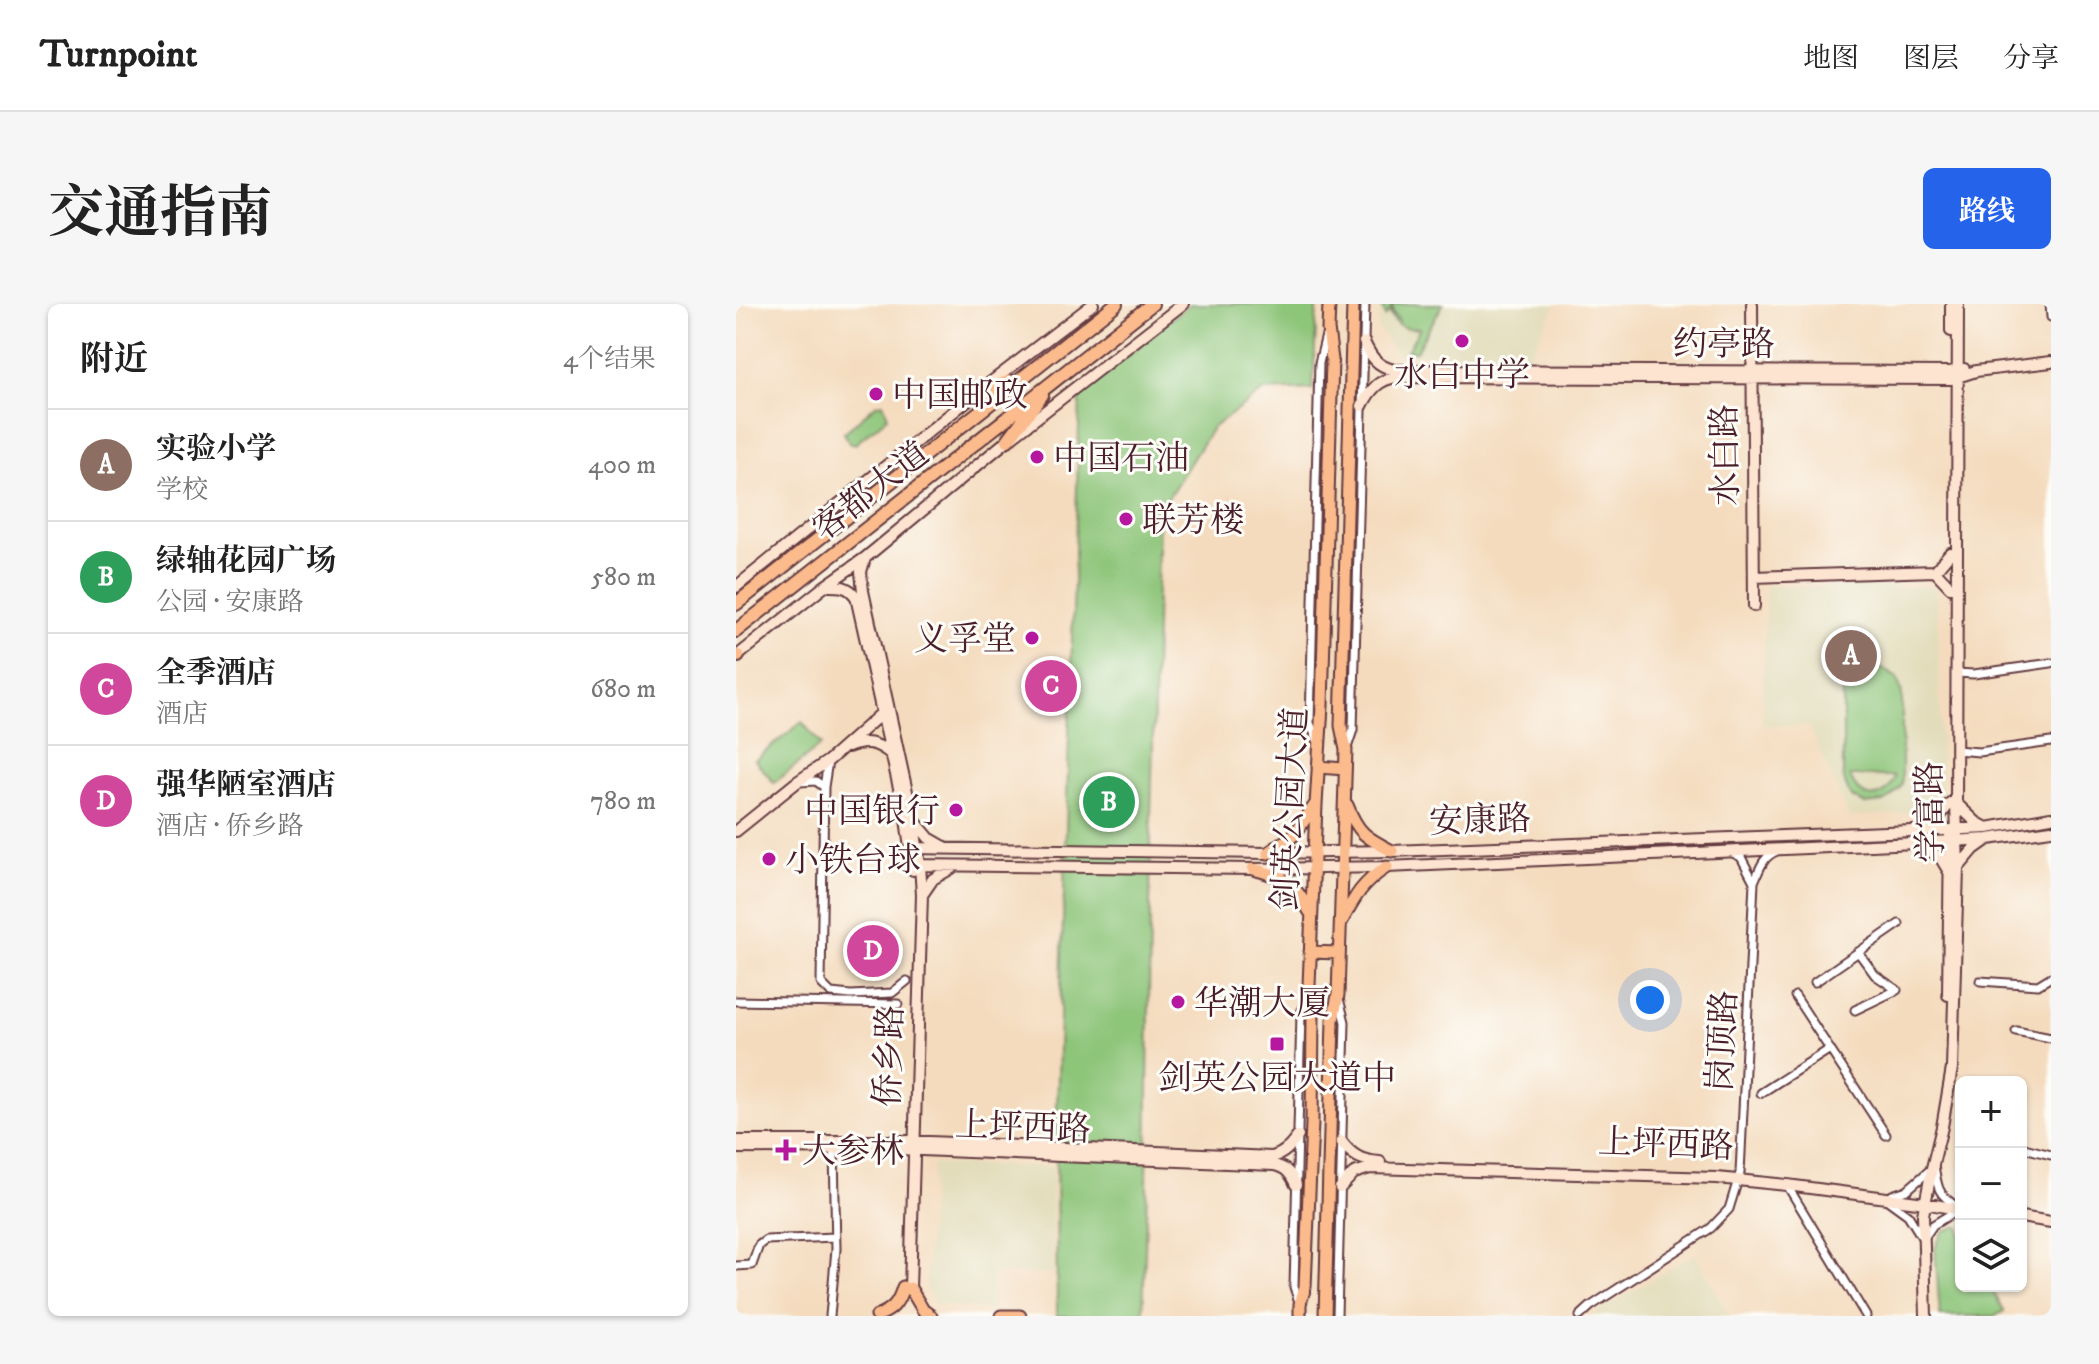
<!DOCTYPE html>
<html lang="zh">
<head>
<meta charset="utf-8">
<style>
  :root { --surface:#fff; --page:#f6f6f6; --text:#222; --muted:#767676; --line:#e0e0e0; --accent:#2563eb }
  body { margin:0; font-family:"IM FELL DW Pica","Noto Serif SC",serif; background:var(--page); color:var(--text) }
  .controls { position:absolute; right:24px; bottom:24px; display:grid; overflow:hidden; border-radius:12px; box-shadow:0 2px 6px #0004 }
  .controls button { width:72px; height:72px; display:grid; place-items:center; padding:0; border:0; border-bottom:2px solid var(--line); background:var(--surface); color:var(--text); font:40px sans-serif }
  .you { position:absolute; left:914px; top:696px; width:28px; height:28px; margin:-20px; border:6px solid #fff; border-radius:50%; background:#1a73e8; box-shadow:0 0 0 12px #1a73e833 }
  .badge { display:grid; place-items:center; width:52px; height:52px; border-radius:50%; background:var(--accent); color:#fff; font-size:26px; font-weight:700 }
  .pin { position:absolute; translate:-50% -50%; border:4px solid #fff; box-shadow:0 2px 8px #0006 }
  .list { margin:0; padding:0; list-style:none }
  h2 { display:flex; justify-content:space-between; align-items:center; height:104px; margin:0; padding:0 32px; font-size:34px }
  h2 small { font-size:26px; font-weight:400; color:var(--muted) }
  .list li { display:grid; grid-template-columns:52px 1fr auto; gap:24px; align-items:center; box-sizing:border-box; height:112px; padding:0 32px; border-top:2px solid var(--line) }
  .list b { display:block; font-size:30px; white-space:nowrap }
  .list p { margin:0; font-size:26px; white-space:nowrap; color:var(--muted) }
  .list em { font-size:26px; font-style:normal; color:var(--muted) }
  .icon { flex:none; width:44px; height:44px; fill:none; stroke:currentColor; stroke-width:2; stroke-linecap:round; stroke-linejoin:round }
  .map { position:relative; flex:none; width:1315px; height:1012px; overflow:hidden; border-radius:12px }
  header { display:flex; align-items:center; gap:48px; box-sizing:border-box; height:112px; padding:0 40px; background:var(--surface); border-bottom:2px solid var(--line) }
  header strong { font-size:38px }
  nav { display:flex; gap:44px; margin-inline-start:auto; font-size:28px }
  .intro { display:flex; align-items:center; justify-content:space-between; box-sizing:border-box; height:192px; padding:0 48px }
  h1 { margin:0; font-size:56px }
  .button { padding:20px 36px; border-radius:12px; background:var(--accent); color:#fff; font-size:28px; font-weight:700 }
  main { display:flex; gap:48px; padding:0 48px }
  aside { flex:1; background:var(--surface); border-radius:12px; box-shadow:0 2px 6px #0004 }
  .map>svg:first-child { display:block }
</style>
</head>
<body>
<header>
<strong>Turnpoint</strong>
<nav><a>地图</a><a>图层</a><a>分享</a></nav>
</header>
<div class="intro"><h1>交通指南</h1><a class="button">路线</a></div>
<main>
<aside>
<h2>附近<small>4个结果</small></h2>
<ul class="list">
<li><span class="badge" style="background:#8d6e63">A</span><div><b>实验小学</b><p>学校</p></div><em>400 m</em></li>
<li><span class="badge" style="background:#2e9e5b">B</span><div><b>绿轴花园广场</b><p>公园 · 安康路</p></div><em>580 m</em></li>
<li><span class="badge" style="background:#d1479c">C</span><div><b>全季酒店</b><p>酒店</p></div><em>680 m</em></li>
<li><span class="badge" style="background:#d1479c">D</span><div><b>强华陋室酒店</b><p>酒店 · 侨乡路</p></div><em>780 m</em></li>
</ul>
</aside>
<div class="map">
<svg width="1315" height="1012" viewBox="0 0 1315 1012">
  <rect width="100%" height="100%" fill="#fdfcf7"/>
  <filter id="ink" filterUnits="userSpaceOnUse"><feTurbulence type="fractalNoise" baseFrequency=".0125" numOctaves="2"/><feDisplacementMap in="SourceGraphic" scale="16" xChannelSelector="R" yChannelSelector="G"/><feConvolveMatrix kernelMatrix="1 2 1 2 8 2 1 2 1" color-interpolation-filters="sRGB"/></filter>
  <filter id="wash" filterUnits="userSpaceOnUse"><feTurbulence type="fractalNoise" baseFrequency=".006" numOctaves="4" result="noise"/><feDisplacementMap in="SourceGraphic" scale="32" xChannelSelector="R" yChannelSelector="G"/><feGaussianBlur stdDeviation="1.8" result="paint"/><feColorMatrix in="noise" values="0 0 0 0 0 0 0 0 0 0 0 0 0 0 0 0 0 1.4 0 .05"/><feComposite in="paint" operator="in"/></filter>
  <g filter="url(#wash)">
    <rect width="100%" height="100%" fill="#f4dbbe"/>
    <path fill="#e2dcba" d="M644 0H820L792 54 661 50 642 24Z
      M1030 282 1201 283 1206 495 1186 508 1113 513 1073 422 1026 421Z
      M196 860 316 863 317 970 256 969 255 1006 200 1000 190 984Z
      M959 950 993 1012H855Z"/>
    <path fill="#8dc579" stroke="#6c7252" stroke-width="2" fill-rule="evenodd" d="M454 0H581L577 85 528 87 476 124 423 208 415 514 411 881 407 1012H321L320 837 344 91Z
      M648 0H655V9L664 18 657 8V0H707L680 47H671L684 24C669 26 658 22 653 7L649 12 646 3Z
      M147 99 152 113 119 140H114L108 129 141 100Z
      M1131 363 1147 365 1161 374 1166 390V479L1164 484 1153 495 1147 498 1129 500 1117 494 1113 489 1107 473V381L1117 370ZM1114 472H1158L1159 473C1149 500 1123 498 1114 472Z
      M66 418 85 441 38 479 19 456Z
      M1222 922 1225 928V982H1254L1268 1007 1259 1012H1204L1199 944 1207 927Z"/>
  </g>
  <g filter="url(#ink)">
    <g fill="none" stroke-linecap="round" stroke-linejoin="round">
      <g stroke="#643b41" stroke-width="11">
        <path id="street" d="M1314 0 1315 13
          M1220 369 1238 370 1315 359
          M581 436 574 419 583 59 590 31
          M611 444 617 426 629 0
          M1220 446 1243 448 1315 438
          M92 457 88 483 85 679 95 689 115 691 156 689 171 677
          M64 478 80 477 88 483
          M997 549 1005 553 1018 578
          M1122 648 1139 671 1161 686
          M1244 677 1302 681 1315 673
          M1079 678 1163 620
          M1059 692 1150 831
          M0 697 162 700
          M1119 706 1161 686
          M1280 727 1315 734
          M1025 789 1094 745
          M1285 841 1288 844 1315 851
          M1198 862C1202 883 1200 887 1218 901
          M1051 881 1130 1012
          M1156 891 1171 886 1194 866
          M1150 895 1172 911 1187 935
          M1188 934 1197 921 1223 905
          M0 962 16 961 23 941 30 936 99 933
          M563 998 558 983 565 709 571 688
          M94 1012 100 945 98 846
          M601 1012 609 718 603 695
          M844 1012 855 1002 975 924 993 905 1004 869 1018 578C1024 565 1026 553 1041 547"/>
      </g>
      <g stroke="#643b41" stroke-width="14">
        <path id="secondary" d="M1016 0 1018 302
          M1215 27V0
          M628 38C635 53 641 62 658 66L1214 68 1228 65
          M626 102C634 86 643 75 661 73L1215 75 1240 67 1315 58
          M129 254 125 268 127 287 177 515 184 561 186 591 174 984
          M1199 267 1214 283
          M1018 273 1199 267 1214 249
          M89 282C102 282 112 281 120 293L170 515 177 566
          M0 283 238 91 357 0
          M0 353 89 282 129 254 272 136 447 0
          M112 443C130 436 140 438 155 450
          M1220 499 1240 518 1249 523
          M178 516 193 534 207 542
          M0 527 61 478 92 457 146 409
          M1188 527 1203 513 1214 499
          M1181 540 1204 553 1213 568
          M174 544 532 549 656 547 1229 525 1251 524 1315 513
          M177 561 517 565 651 563 1179 539 1252 535 1315 526
          M1222 564 1238 545 1252 535
          M186 591 197 575 216 564
          M1212 691 1214 531
          M0 837H171L536 853C548 850 555 842 562 832
          M605 837C616 852 626 857 644 858
          M0 844 162 845 538 861C551 864 555 870 560 881
          M604 884 618 869 634 864 981 874 1051 881 1189 899 1225 906
          M1285 913 1315 918
          M1190 1012 1187 911 1196 864 1206 823 1216 764 1222 564 1220 499 1222 0"/>
      </g>
      <g stroke="#643b41" stroke-width="15">
        <path id="primary" d="M582 463 609 465
          M611 501C622 529 629 533 656 547
          M532 549 558 531 579 501
          M517 565C551 574 556 577 574 608
          M606 617C619 592 627 578 651 563
          M574 648 603 649
          M174 984 187 1006 195 1012
          M141 1012C156 1006 162 1000 167 983
          M265 1012H284
          M564 1012V1000L569 983 576 819 577 710 573 682 580 501 586 402 596 56 592 25 593 0
          M589 1012 597 716 602 691 610 446 605 422 617 0"/>
      </g>
      <g stroke="#643b41" stroke-width="16">
        <path id="highway" d="M238 91 274 77
          M272 136 306 91
          M0 300 380 0
          M0 327 416 0
          M0 352H2"/>
      </g>
      <use href="#street" stroke="#fff" stroke-width="7"/>
      <use href="#secondary" stroke="#fde4d1" stroke-width="10"/>
      <use href="#primary" stroke="#fbbb8d" stroke-width="11"/>
      <use href="#highway" stroke="#fbbb8d" stroke-width="12"/>
    </g>
  </g>
  <g fill="#b5179e" stroke="#fdfcf7" stroke-width="3">
    <circle cx="726" cy="37" r="8"/>
    <circle cx="140" cy="90" r="8"/>
    <circle cx="301" cy="153" r="8"/>
    <circle cx="390" cy="215" r="8"/>
    <circle cx="296" cy="334" r="8"/>
    <circle cx="220" cy="506" r="8"/>
    <circle cx="33" cy="555" r="8"/>
    <circle cx="442" cy="698" r="8"/>
    <rect x="533" y="732" width="16" height="16" rx="4"/>
    <path d="M46 834h8v8h8v8h-8v8h-8v-8h-8v-8h8z"/>
  </g>
  <g text-anchor="middle" stroke-width="6" stroke-linejoin="round" paint-order="stroke">
    <g font-size="34" fill="#4a1f2b" stroke="#fdfcf7">
      <text x="988" y="51">约亭路</text>
      <text transform="translate(988 151) rotate(-91)" y="12">水白路</text>
      <text transform="translate(134 186) rotate(-38)" y="12">客都大道</text>
      <text transform="translate(553 505) rotate(-87)" y="12">剑英公园大道</text>
      <text transform="translate(1193 508) rotate(-91)" y="12">学富路</text>
      <text transform="translate(744 515) rotate(-2)" y="12">安康路</text>
      <text transform="translate(985 737) rotate(-87)" y="12">岗顶路</text>
      <text transform="translate(152 752) rotate(-88)" y="12">侨乡路</text>
      <text transform="translate(287 822) rotate(2)" y="12">上坪西路</text>
      <text transform="translate(930 839) rotate(2)" y="12">上坪西路</text>
    </g>
    <g font-size="34" fill="#4a1f2b" stroke="#fdfcf7" text-anchor="start">
      <text x="726" y="82" text-anchor="middle">水白中学</text>
      <text x="156" y="102">中国邮政</text>
      <text x="317" y="165">中国石油</text>
      <text x="406" y="227">联芳楼</text>
      <text x="280" y="346" text-anchor="end">义孚堂</text>
      <text x="204" y="518" text-anchor="end">中国银行</text>
      <text x="49" y="567">小铁台球</text>
      <text x="458" y="710">华潮大厦</text>
      <text x="541" y="785" text-anchor="middle">剑英公园大道中</text>
      <text x="66" y="858">大参林</text>
    </g>
  </g>
</svg>
<div class="controls">
<button>+</button>
<button>−</button>
<button><svg class="icon" aria-label="layers" viewBox="0 0 24 24"><path d="M12 4l9 5-9 5-9-5zM3 14l9 5 9-5"/></svg></button>
</div>
<div class="you"></div>
<div class="pin badge" style="left:1115px;top:352px;background:#8d6e63">A</div>
<div class="pin badge" style="left:373px;top:498px;background:#2e9e5b">B</div>
<div class="pin badge" style="left:315px;top:382px;background:#d1479c">C</div>
<div class="pin badge" style="left:137px;top:647px;background:#d1479c">D</div>
</div>
</main>
</body>
</html>
